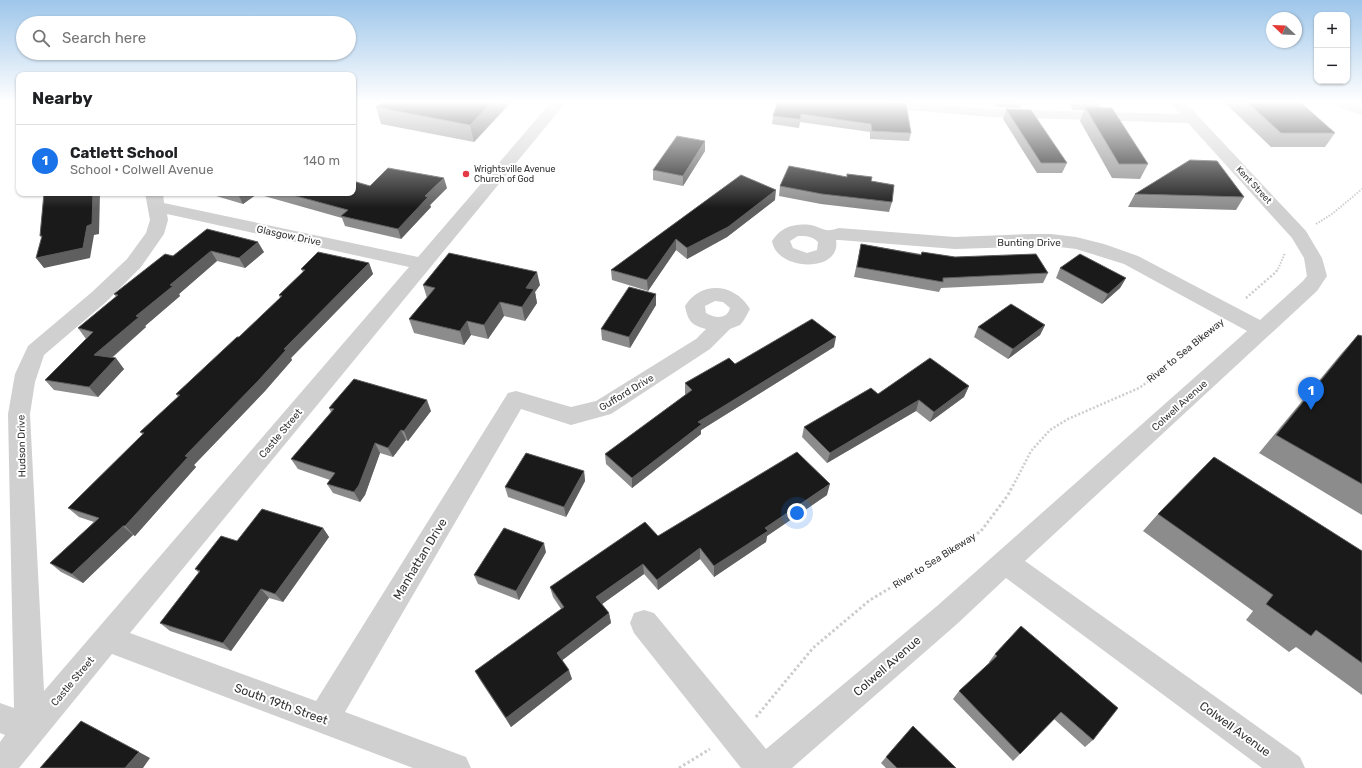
<!DOCTYPE html>
<html lang="en">
<head>
<meta charset="utf-8">
<style>
  :root { --surface:#fff; --page:#f2f2f2; --text:#202124; --muted:#757577; --line:#e0e0e0; --accent:#1a73e8 }
  body { margin:0; font-family:Rubik,sans-serif; background:var(--page); color:var(--text) }
  .controls { position:absolute; right:12px; top:12px; display:grid; overflow:hidden; border-radius:8px; box-shadow:0 1px 3px #0004 }
  .controls button { width:36px; height:36px; display:grid; place-items:center; padding:0; border:0; border-bottom:1px solid var(--line); background:var(--surface); color:var(--text); font:20px sans-serif }
  .compass { position:absolute; left:1266px; top:12px; width:36px; height:36px; border-radius:50%; background:var(--surface); box-shadow:0 1px 3px #0004; rotate:293deg }
  .you { position:absolute; left:797px; top:513px; width:14px; height:14px; margin:-10px; border:3px solid #fff; border-radius:50%; background:#1a73e8; box-shadow:0 0 0 6px #1a73e833 }
  .badge { display:grid; place-items:center; width:26px; height:26px; border-radius:50%; background:var(--accent); color:#fff; font-size:13px; font-weight:700 }
  .pin { position:absolute; translate:-50% -33px; filter:drop-shadow(0 1px 2px #0008) }
  .pin::after { content:''; position:absolute; top:21px; width:14px; height:12px; background:inherit; clip-path:polygon(0 0,100% 0,50% 100%) }
  .list { margin:0; padding:0; list-style:none }
  h2 { display:flex; justify-content:space-between; align-items:center; height:52px; margin:0; padding:0 16px; font-size:17px }
  h2 small { font-size:13px; font-weight:400; color:var(--muted) }
  .list li { display:grid; grid-template-columns:26px 1fr auto; gap:12px; align-items:center; box-sizing:border-box; height:72px; padding:0 16px; border-top:1px solid var(--line) }
  .list b { display:block; font-size:15px; white-space:nowrap }
  .list p { margin:0; font-size:13px; white-space:nowrap; color:var(--muted) }
  .list em { font-size:13px; font-style:normal; color:var(--muted) }
  .icon { flex:none; width:22px; height:22px; fill:none; stroke:currentColor; stroke-width:2; stroke-linecap:round; stroke-linejoin:round }
  .map { position:relative; flex:none; width:1362px; height:768px; overflow:hidden }
  .search { position:absolute; background:var(--surface); box-shadow:0 1px 3px #0004; left:16px; top:16px; width:340px; height:44px; display:flex; align-items:center; gap:10px; box-sizing:border-box; padding:0 14px; border-radius:22px; color:var(--muted); font-size:15px }
  .panel { position:absolute; background:var(--surface); box-shadow:0 1px 3px #0004; left:16px; top:72px; width:340px; height:124px; border-radius:8px }
  .map>svg:first-child { display:block }
</style>
</head>
<body>
<div class="map">
<svg width="1362" height="768" viewBox="0 0 1362 768">
  <rect width="100%" height="100%" fill="#fff"/>
  <g fill="none" stroke-linecap="round" stroke-linejoin="round">
    <path stroke="#cdcdcd" stroke-width="2" stroke-dasharray="1.5 1.5" stroke-linecap="butt" d="M1316 224 1332 214 1362 189
      M1278 269 1285 253"/>
    <path stroke="#cdcdcd" stroke-width="2.5" stroke-dasharray="2 2" stroke-linecap="butt" d="M1246 298 1276 272 1278 268
      M1013 486 1031 451 1050 430 1068 419 1139 388 1160 373 1213 328"/>
    <path stroke="#cdcdcd" stroke-width="3" stroke-dasharray="2.5 2.5" stroke-linecap="butt" d="M756 717 813 648 870 600 932 563 981 531 1008 495 1013 485
      M679 768 710 749"/>
    <path fill="#d0d0d0" fill-rule="evenodd" d="M552 101H567L130 633 316 701 508 393 516 391 571 407 596 401 696 339 706 329C691 325 688 321 685 306 701 280 735 283 750 309L744 320 740 325 730 329 710 349 611 414 571 425 521 409 345 712 466 757 471 768H413L112 654 19 768H0V742L5 735 0 733V703L14 708 8 414 15 374 28 346 92 292 127 259 146 233 150 220 145 193H163L164 203 418 257ZM167 214 409 267 44 691 30 414 35 382 44 355 106 302 141 267 164 234 168 220ZM715 301 723 302 730 308C727 320 714 318 706 313L705 306Z
      M843 101H897L990 109 1180 114 1169 101H1184L1306 231 1322 258 1327 276 1317 291 1025 561 1300 757 1305 768H1262L1006 578 957 624 792 768H741L634 633 630 623 634 613 644 610 654 613 766 749 937 606 1247 331 1124 264 1076 249 1051 246 955 249 839 240H836C842 273 777 272 772 241 781 227 794 223 811 225 816 226 821 229 826 230 830 231 835 229 839 228L955 237 1032 234H1051L1076 237 1104 244 1138 256 1260 320 1303 281 1307 276 1304 258 1292 238 1188 123 990 117 850 105 845 104ZM798 236C806 236 812 236 818 242L817 250 807 253 793 248 790 241Z
      M1327 101H1347L1362 106V115L1329 104Z"/>
  </g>
  <path fill="#8c8c8c" d="M512 101 474 142 381 124 376 107Z
    M778 101 911 133 909 141 870 139V132L800 122 799 128 772 124 773 116Z
    M995 101H1022L1020 108 996 107Z
    M1068 101H1102L1099 108 1148 164 1140 179 1112 178 1080 121 1084 110H1073Z
    M1223 101H1299L1335 133 1325 147H1271Z
    M1006 109 1067 163 1062 173H1037L1003 119Z
    M705 141V151L683 186 653 180V170Z
    M741 175 775 200 727 237 687 259 676 250 648 291 612 280 611 270Z
    M871 181 892 202 889 212 821 204 779 196 780 186Z
    M370 186 447 188 430 205 431 207 401 239 345 226 342 218 257 194 243 204 206 193H353Z
    M1135 194 1244 197 1236 210 1128 207Z
    M207 229 264 252 245 268 217 261 179 294 180 296 145 326 146 327 112 358 124 369 98 397 54 390 45 380 86 339 78 328 116 297 114 294 173 256Z
    M861 244 921 254 922 252 1048 273 1043 283 941 288 939 292 854 277Z
    M369 263 373 274 291 358 292 360 265 391 194 465 196 467 135 536 133 535 83 583 61 572 50 563 94 522 79 517 68 508 143 435 140 432 178 397 176 394 239 337 280 298 279 295 303 272 301 269Z
    M1060 268 1126 278 1120 288 1102 304 1056 278Z
    M423 285H540L535 292 537 303 525 321 504 316 488 339 471 335 464 345 414 333 409 319 427 298Z
    M656 294V305L630 348 602 340 601 329Z
    M1045 325 1040 335 1008 359 974 337 978 327Z
    M1358 335 1362 336V515L1259 453 1341 354Z
    M834 347 701 430V434L632 488 606 464 605 454 686 395 685 394V383L735 364Z
    M969 386 964 397 930 422 916 411 827 463 802 437 804 427 878 394Z
    M329 408 431 411 408 441 406 440 393 457 380 453 365 495 360 502 333 493 327 484 330 480 298 469 291 459 331 412Z
    M584 471 585 481 566 517 508 497 505 487Z
    M827 495 767 536 766 542 714 577 700 559 658 590 644 574 602 604 609 613 611 623 562 660 572 679 511 727 480 680 475 671 561 609 553 597 550 587 658 536Z
    M1158 514 1362 551V695L1296 647 1289 652 1246 620 1253 611 1143 531Z
    M323 528 329 537 283 602 269 598 231 651 170 631 160 623 199 573 195 569 237 541Z
    M546 552 519 600 478 584 474 575Z
    M995 654 1093 740 1085 747 1054 719 1020 754 1013 761 953 699 959 691 990 663 989 662Z
    M886 757 956 768H886L881 763Z"/>
  <path fill="#5f5f5f" d="M493 101H512L474 142 470 125Z
    M705 141V151L683 186V176Z
    M444 178 447 188 430 205 431 207 401 239 398 229 425 196Z
    M776 190 775 200 727 237 687 259V248Z
    M93 193H100L99 234 94 235 90 258 44 268 36 258 87 226Z
    M239 193H256L257 194 243 204 238 194Z
    M676 239V250L648 291 647 280Z
    M258 242 264 252 245 268 239 258Z
    M211 251 217 261 179 294 180 296 145 326 146 327 103 365 94 355 170 285Z
    M369 263 373 274 291 358 292 360 265 391 194 465 196 467 135 536 125 526 185 456 284 349Z
    M537 272 540 285 535 292 537 303 525 321 522 307 526 288Z
    M1126 278 1120 288 1102 304 1108 294Z
    M656 294V305L630 348 629 337Z
    M500 302 504 316 488 339 484 325Z
    M467 321 471 335 464 345 460 331Z
    M1045 325 1040 335 1008 359 1013 349Z
    M836 337 834 347 701 430V434L632 488V478L698 422Z
    M116 358 124 369 98 397 89 387Z
    M969 386 964 397 930 422 934 412Z
    M427 400 431 411 408 441 404 431Z
    M919 400 916 411 827 463 830 453Z
    M401 430 406 440 393 457 388 448Z
    M375 443 380 453 365 495 360 502 354 492Z
    M584 471 585 481 566 517 564 507Z
    M830 484 827 495 767 536 766 542 714 577V566L765 528Z
    M123 526 133 535 83 583 72 574Z
    M323 528 329 537 283 602 275 594Z
    M544 543 546 552 519 600 516 591Z
    M700 548V559L658 590 657 580Z
    M643 564 644 574 598 607 596 597Z
    M261 589 269 598 231 651 223 643Z
    M609 613 611 623 560 662 557 653Z
    M569 670 572 679 511 727 506 718Z
    M139 752 150 758 143 768H125Z"/>
  <path fill="#1a1a1a" stroke="#5f5f5f" d="M384 101H493L470 125 376 107Z
    M778 101H880L906 103 911 133 872 131 871 124 801 114 800 119 773 116Z
    M1246 101H1299L1335 133H1281Z
    M1085 107 1112 108 1148 164H1119Z
    M1006 109 1031 110 1067 163H1041Z
    M677 136 705 141 683 176 653 170Z
    M1190 160 1217 161 1244 197 1135 194Z
    M789 166 847 177V174L872 177 871 181 894 185 892 202 822 194 780 186Z
    M388 168 444 178 425 196 428 197 398 229 341 216 348 210 285 193H353V181L370 186Z
    M741 175 776 190 728 227 687 248 676 239 647 280 611 270Z
    M44 193H93L92 224 87 226 83 248 36 258 42 236H40Z
    M207 229 258 242 239 258 211 251 170 285 173 286 136 316 139 317 94 355 116 358 89 387 45 380 93 332 78 328 118 295 114 294 165 254 173 256Z
    M861 244 921 255 922 252 955 257 1036 254 1048 273 943 278V282L857 267Z
    M318 252 369 263 284 349 286 350 258 381 185 456 188 457 125 526H123L72 574 50 563 99 518 68 508 144 433 140 432 180 395 176 394 237 337H239L282 296 279 295 305 270 301 269Z
    M449 253 537 272 526 288 534 289 522 307 500 302 484 325 467 321 460 331 409 319 435 288 423 285Z
    M1080 254 1126 278 1108 294 1060 268Z
    M629 287 656 294 629 337 601 329Z
    M1011 304 1045 325 1013 349 978 327Z
    M812 319 836 337 698 422 702 424 632 478 605 454 692 390 685 383 729 358 735 364Z
    M1358 335 1362 336V484L1276 435Z
    M930 358 969 386 934 412 919 400 830 453 804 427 871 388 878 394Z
    M354 379 427 400 404 431 401 430 388 448 375 443 359 485 354 492 327 484 335 473 291 459 334 409 329 408Z
    M797 452 830 484 765 528 768 531 714 566 700 548 657 580 643 564 596 597 609 613 557 653 569 670 506 718 475 671 564 607 550 587 645 522 658 536Z
    M526 453 584 471 564 507 505 487Z
    M1214 457 1362 551V663L1316 630 1311 636 1266 604 1273 595 1158 514Z
    M262 509 323 528 275 594 261 589 223 643 160 623 200 571 195 569 221 536 237 541Z
    M504 528 544 543 516 591 474 575Z
    M1021 626 1118 708 1093 740 1061 712 1020 754 959 691 997 656 995 654Z
    M81 721 139 752 125 768H40Z
    M913 726 956 768H897L886 757Z"/>
  <linearGradient id="sky" x2="0" y2="1"><stop stop-color="#9ec6ea"/><stop offset="0.49" stop-color="#fff"/><stop offset="1" stop-color="#fff" stop-opacity="0"/></linearGradient>
  <rect width="1362" height="208" fill="url(#sky)"/>
  <circle fill="#e63946" stroke="#fff" stroke-width="1.5" cx="466" cy="174" r="4"/>
  <g text-anchor="middle" stroke-width="4" stroke-linejoin="round" paint-order="stroke">
    <g font-size="9" fill="#333" stroke="#fff" text-anchor="start">
      <text x="474" y="172">Wrightsville Avenue<tspan x="474" dy="10">Church of God</tspan></text>
    </g>
    <g font-size="9" fill="#333" stroke="#fff">
      <text transform="translate(1254 185) rotate(47)" y="3">Kent Street</text>
    </g>
    <g font-size="10" fill="#333" stroke="#fff">
      <text transform="translate(289 235) rotate(12)" y="4">Glasgow Drive</text>
      <text x="1029" y="246">Bunting Drive</text>
      <text transform="translate(1185 350) rotate(-39)" y="4">River to Sea Bikeway</text>
      <text transform="translate(626 392) rotate(-31)" y="4">Gufford Drive</text>
      <text transform="translate(1179 405) rotate(-42)" y="4">Colwell Avenue</text>
      <text transform="translate(280 433) rotate(-50)" y="4">Castle Street</text>
      <text transform="translate(21 446) rotate(-91)" y="4">Hudson Drive</text>
      <text transform="translate(934 560) rotate(-32)" y="4">River to Sea Bikeway</text>
      <text transform="translate(72 681) rotate(-50)" y="4">Castle Street</text>
    </g>
    <g font-size="12" fill="#333" stroke="#fff">
      <text transform="translate(420 559) rotate(-59)" y="4">Manhattan Drive</text>
      <text transform="translate(887 666) rotate(-41)" y="4">Colwell Avenue</text>
      <text transform="translate(281 704) rotate(20)" y="4">South 19th Street</text>
      <text transform="translate(1235 729) rotate(36)" y="4">Colwell Avenue</text>
    </g>
  </g>
</svg>
<div class="controls">
<button>+</button>
<button>−</button>
</div>
<svg class="compass" viewBox="-18 -18 36 36"><path d="M0-13l5 13h-10z" fill="#e53935"/><path d="M0 13l5-13h-10z" fill="#757577"/></svg>
<div class="you"></div>
<div class="pin badge" style="left:1311px;top:410px">1</div>
<div class="search"><svg class="icon" aria-label="search" viewBox="0 0 24 24"><circle cx="10" cy="10" r="6"/><path d="M15 15l6 6"/></svg>Search here</div>
<section class="panel">
<h2>Nearby<small></small></h2>
<ul class="list">
<li><span class="badge">1</span><div><b>Catlett School</b><p>School · Colwell Avenue</p></div><em>140 m</em></li>
</ul>
</section>
</div>
</body>
</html>
